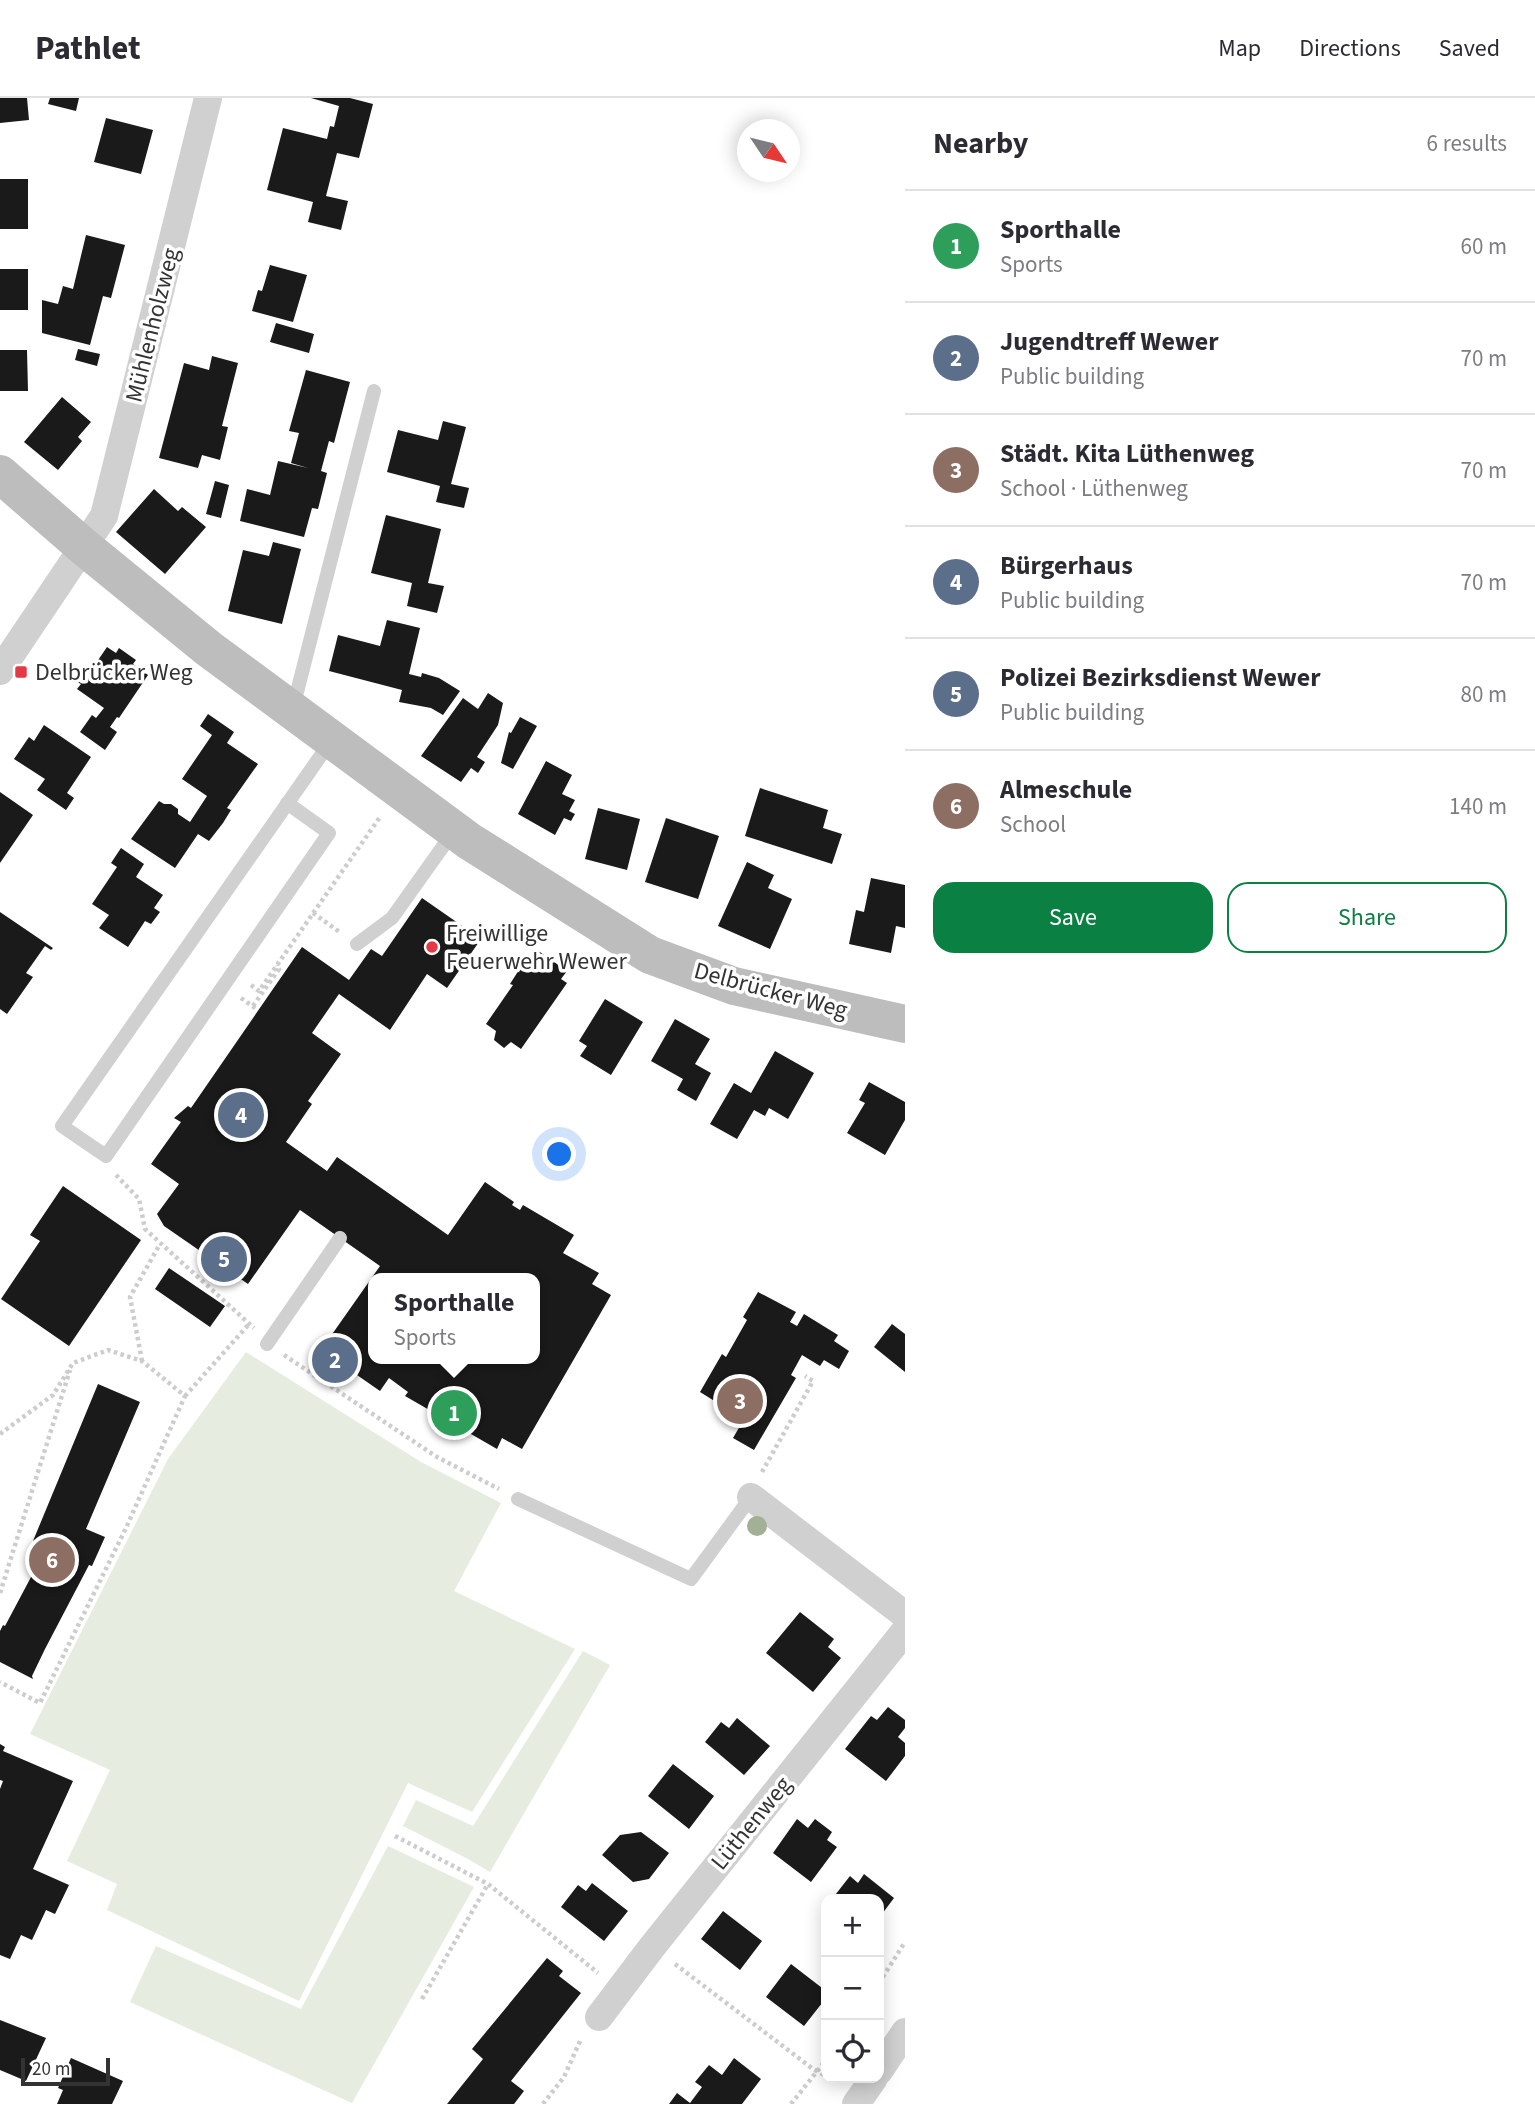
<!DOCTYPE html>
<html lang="en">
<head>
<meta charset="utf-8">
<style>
  :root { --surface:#fff; --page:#f7f7f7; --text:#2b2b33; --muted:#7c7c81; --line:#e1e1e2; --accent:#0b8043 }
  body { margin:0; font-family:"Source Sans 3",sans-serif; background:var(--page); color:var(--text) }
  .controls { position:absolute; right:21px; bottom:21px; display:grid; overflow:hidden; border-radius:14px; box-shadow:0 4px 18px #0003 }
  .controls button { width:63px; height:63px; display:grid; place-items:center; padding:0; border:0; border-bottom:2px solid var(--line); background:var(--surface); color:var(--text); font:35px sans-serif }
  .compass { position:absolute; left:737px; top:21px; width:63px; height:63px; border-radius:50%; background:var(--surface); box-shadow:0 4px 18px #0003; rotate:125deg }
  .scale { position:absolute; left:21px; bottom:18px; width:89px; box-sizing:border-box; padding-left:7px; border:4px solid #333; border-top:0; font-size:19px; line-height:24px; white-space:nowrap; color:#333; -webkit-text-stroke:5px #fff; paint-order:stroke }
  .you { position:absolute; left:560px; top:1057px; width:24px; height:24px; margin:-18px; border:5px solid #fff; border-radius:50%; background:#1a73e8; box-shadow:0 0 0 10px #1a73e833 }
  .badge { display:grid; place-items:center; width:46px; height:46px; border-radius:50%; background:var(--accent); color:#fff; font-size:23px; font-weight:700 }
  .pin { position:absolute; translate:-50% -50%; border:4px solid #fff; box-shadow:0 2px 7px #0006 }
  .popup { position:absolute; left:368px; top:1175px; width:172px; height:91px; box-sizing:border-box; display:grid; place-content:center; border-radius:14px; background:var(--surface); filter:drop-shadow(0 2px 5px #0005); font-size:23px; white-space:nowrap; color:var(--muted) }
  .popup b { font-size:26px; color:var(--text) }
  .popup::after { content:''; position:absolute; left:50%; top:100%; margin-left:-14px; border:14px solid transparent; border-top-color:var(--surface) }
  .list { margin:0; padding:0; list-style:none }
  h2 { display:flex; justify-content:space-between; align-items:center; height:91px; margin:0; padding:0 28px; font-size:30px }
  h2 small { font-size:23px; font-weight:400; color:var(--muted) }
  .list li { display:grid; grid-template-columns:46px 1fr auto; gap:21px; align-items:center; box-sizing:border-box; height:112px; padding:0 28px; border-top:2px solid var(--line) }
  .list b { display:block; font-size:26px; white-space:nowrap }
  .list p { margin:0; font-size:23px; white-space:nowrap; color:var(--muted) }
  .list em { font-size:23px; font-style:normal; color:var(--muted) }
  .actions { display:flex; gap:14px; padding:21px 28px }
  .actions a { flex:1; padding:16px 0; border:2px solid var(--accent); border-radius:21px; text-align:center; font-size:24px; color:var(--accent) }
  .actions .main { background:var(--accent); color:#fff }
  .icon { flex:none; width:38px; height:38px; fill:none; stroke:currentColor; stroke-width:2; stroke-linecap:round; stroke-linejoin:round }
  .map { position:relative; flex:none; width:905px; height:2006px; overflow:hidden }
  header { display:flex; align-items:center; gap:42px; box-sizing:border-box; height:98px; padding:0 35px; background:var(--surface); border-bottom:2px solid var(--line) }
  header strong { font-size:33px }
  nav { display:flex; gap:38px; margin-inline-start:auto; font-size:24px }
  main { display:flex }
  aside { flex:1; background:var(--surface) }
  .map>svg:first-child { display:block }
</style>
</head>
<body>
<header>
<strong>Pathlet</strong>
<nav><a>Map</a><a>Directions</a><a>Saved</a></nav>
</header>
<main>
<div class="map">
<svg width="905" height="2006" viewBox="0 0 905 2006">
  <rect width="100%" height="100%" fill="#fff"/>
  <path fill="#e6ecdf" d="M246 1254 421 1364 501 1405 454 1493 575 1551 472 1714 408 1685 299 1903 107 1812 117 1786 67 1763 110 1672 30 1636 168 1361Z
    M583 1553 610 1567 490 1774 468 1761 403 1728 416 1702 473 1728Z
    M388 1748 474 1789 352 2005 130 1904 156 1848 301 1911Z"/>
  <path fill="#1a1a1a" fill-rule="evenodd" d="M0 0H27L29 22 0 25Z
    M50 0H79L76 13 48 6Z
    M311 0H350L373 6 359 60 337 55 326 98 348 103 341 132 308 124 313 104 267 92 283 30 327 41 330 28 334 29 339 8Z
    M106 20 153 32 141 76 94 64Z
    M0 81H28V131H0Z
    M86 137 125 147 111 200 103 198 90 247 42 235V202L58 206 63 188 73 191Z
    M270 167 307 177 293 224 252 213 258 192 262 193Z
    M0 171H28V212H0Z
    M276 225 314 236 309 255 270 244Z
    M78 251 100 256 97 268 75 262Z
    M0 252H27L28 293H0Z
    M212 258 238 265 222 328 228 329 220 362 202 357 198 370 159 360 184 265 209 272Z
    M306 272 350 284 334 345 329 343 321 373 327 375 318 411 312 410 304 439 240 423 247 391 270 397 278 363 308 370 291 365 299 335 289 333Z
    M62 299 91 324 78 339 82 343 58 372 24 344Z
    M443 323 466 329 451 386 469 390 464 410 436 404 440 388 387 374 398 332 438 342Z
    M215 383 229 387 221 420 206 416Z
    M154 391 178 413 182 409 206 429 165 476 116 434Z
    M386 417 441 431 428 485 444 488 437 515 407 508 412 485 371 475Z
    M273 444 301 451 282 526 228 513 243 452 269 458Z
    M387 522 420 530 409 576 421 579 422 575 439 580 460 593 443 617 431 610 399 604 402 592 329 573 338 537 380 548Z
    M107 549 116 555 119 550 136 562 133 566 148 577 119 620 117 619 110 629 117 634 105 652 80 634 92 617 96 620 104 610 77 591 81 586 77 584 86 571 90 574Z
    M488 595 503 605 498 627 477 659 485 664 478 675 471 670 461 684 421 658 463 600 478 611Z
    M208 616 234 634 227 645 258 666 227 710 231 712 223 725 209 743 198 736 175 770 131 741 159 703 164 706H171L178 711V716L190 724 207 698 182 681 212 637 200 628Z
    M520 619 537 628 513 671 501 665 509 634 511 635Z
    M44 627 91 659 67 695 74 700 66 712 37 692 45 681 14 661 29 639 34 643Z
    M546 663 572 677 562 696 575 702 569 713 575 716 571 723 564 720 555 737 518 716Z
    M760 690 828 712 823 730 842 736 832 766 745 738Z
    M0 694 33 717 0 765Z
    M598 710 640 721 627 772 585 761Z
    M666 720 719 738 698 801 645 784Z
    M121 750 144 766 136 779 163 797 154 810 160 814 151 826 145 823 128 849 99 830 109 817 92 806 117 769 111 765Z
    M747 764 774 777 768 790 792 801 770 851 718 828Z
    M871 780 905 787V830L896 828 891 855 849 846 856 812 864 814Z
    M422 800 481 841 447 890 427 876 390 932 339 896 312 935 341 956 308 1003 312 1006 286 1044 327 1073 337 1059 448 1137 485 1084 514 1104 512 1107 520 1112 523 1107 574 1137 563 1155 599 1175 592 1186 611 1197 522 1351 502 1340 497 1351 405 1298 408 1294 389 1280 380 1293 321 1252 380 1168 300 1112 248 1186 164 1128 157 1116 179 1086 151 1066 181 1024 174 1020 188 1008 191 1010 302 849 349 882 371 851 382 858ZM374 1180H534V1261H374Z
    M0 814 53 850 51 852 45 848 26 875 33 879 7 916 0 911Z
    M537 852 567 873 561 881 567 885 521 951 511 944 504 950 494 942 496 933 486 926 513 887 510 886 517 875 518 867 526 868Z
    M605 901 643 924 611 977 580 958 587 948 579 943Z
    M675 921 710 941 695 966 711 975 696 1003 677 992 683 981 651 963Z
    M775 953 814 975 788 1021 769 1010 765 1018 754 1012 737 1041 710 1026 734 985 751 995Z
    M869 984 905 1004V1022L885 1057 847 1035 865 1005 859 1002Z
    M63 1088 141 1142 69 1248 1 1201 40 1143 30 1137Z
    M169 1170 225 1208 210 1229 155 1191Z
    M758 1194 796 1214 790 1224 797 1228 804 1216 838 1237 834 1243 849 1253 839 1271 824 1262 820 1268 802 1257 791 1277 796 1280 754 1352 733 1340 750 1311 743 1306 737 1317 700 1294 722 1256 726 1259 747 1222 743 1219Z
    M892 1226 905 1236V1274L874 1249Z
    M98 1286 140 1304 86 1431 105 1439 92 1468 89 1467 45 1551 32 1578 33 1581 0 1564V1533L3 1527 5 1528 47 1449 33 1443Z
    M800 1514 834 1541 828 1549 841 1560 813 1594 766 1555Z
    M888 1609 905 1622V1630L898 1639 905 1645V1658L886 1683 845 1651 871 1618 877 1622Z
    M737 1620 770 1648 744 1677 705 1644 721 1624 729 1630Z
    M0 1646 5 1649 3 1653 73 1683 33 1771 69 1787 55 1816 46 1812 32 1842 21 1837 10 1861 0 1857V1691L3 1683 0 1682Z
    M673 1666 714 1698 689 1731 648 1698Z
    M797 1721 808 1730 815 1721 832 1734 827 1742 837 1749 811 1784 773 1755Z
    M641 1734 669 1755 649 1781 633 1784 602 1757 620 1737Z
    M864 1776 894 1800 879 1820V1801H832L850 1778 858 1785Z
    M592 1785 628 1813 604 1843 561 1809 578 1787 586 1793Z
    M723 1813 762 1843 740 1872 701 1841Z
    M547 1860 563 1873 559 1878 581 1895 511 1983 524 1993 514 2006H447L483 1961 472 1951Z
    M791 1866 826 1893V1900L804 1928 766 1899Z
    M0 1922 46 1940 26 1983 0 1972Z
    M71 1960 123 1983 112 2006H57L63 1992 58 1990Z
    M734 1960 761 1981 742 2006H669L677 1995 690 2005 702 1989 695 1984 709 1967 722 1977Z"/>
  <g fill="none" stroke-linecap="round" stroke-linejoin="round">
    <path stroke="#cdcdcd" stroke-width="4.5" stroke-dasharray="3.5 3.5" stroke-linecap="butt" d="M313 815 341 835
      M251 887 259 893 380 719
      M241 900 258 912
      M253 908 279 871 276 868
      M116 1077 139 1101 145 1131 254 1230
      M284 1257 437 1359 499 1391
      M142 1263 130 1199 160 1146
      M185 1298 250 1225
      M0 1336 53 1297 73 1265 108 1252 142 1263 185 1298 126 1430 40 1605 0 1584
      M762 1374 813 1283 805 1278
      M0 1495 70 1272
      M395 1738 488 1786 598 1875
      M675 1866 813 1971 826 1978
      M879 1885 905 1844
      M422 1901 488 1786
      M543 2006 564 1979 581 1941
      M791 2006 826 1962"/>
    <path stroke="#d0d0d0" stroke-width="14" d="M289 608 296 598 374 293
      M287 705 329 735 106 1058 62 1028 331 643
      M357 846 392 820 454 733
      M267 1246 340 1140
      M518 1401 691 1481 751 1399"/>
    <path stroke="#d0d0d0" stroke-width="28" d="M0 573 104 418 208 0
      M751 1399 905 1517
      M599 1919 652 1849 905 1533
      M879 1973 905 1934
      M856 2006 874 1980"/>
    <path stroke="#bdbdbd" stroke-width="38" d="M0 376 84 449 209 551 469 743 650 857 734 888 905 926"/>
  </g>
  <circle fill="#a2b095" cx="757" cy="1428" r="10"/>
  <g fill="#e63946" stroke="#fff" stroke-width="2.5">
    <rect x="14" y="567" width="14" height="14" rx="3.5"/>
    <circle cx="432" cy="849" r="7"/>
  </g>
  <g text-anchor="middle" stroke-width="7" stroke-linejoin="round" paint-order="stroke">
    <g font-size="24" fill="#333" stroke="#fff">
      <text transform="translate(152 227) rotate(-76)" y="8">Mühlenholzweg</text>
      <text transform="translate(771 892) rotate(15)" y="8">Delbrücker Weg</text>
      <text transform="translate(751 1725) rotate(-51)" y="8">Lüthenweg</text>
    </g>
    <g font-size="24" fill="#333" stroke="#fff" text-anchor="start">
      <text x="35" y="582">Delbrücker Weg</text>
      <text x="446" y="843">Freiwillige<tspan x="446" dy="28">Feuerwehr Wewer</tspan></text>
    </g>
  </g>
</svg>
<div class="controls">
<button>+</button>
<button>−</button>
<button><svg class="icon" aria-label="locate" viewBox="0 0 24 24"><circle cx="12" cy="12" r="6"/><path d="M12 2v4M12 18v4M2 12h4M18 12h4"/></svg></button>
</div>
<svg class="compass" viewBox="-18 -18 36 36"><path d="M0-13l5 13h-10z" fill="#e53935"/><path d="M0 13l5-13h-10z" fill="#7c7c81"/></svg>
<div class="scale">20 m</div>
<div class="you"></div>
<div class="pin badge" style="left:454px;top:1315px;background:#2e9e5b">1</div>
<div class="popup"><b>Sporthalle</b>Sports</div>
<div class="pin badge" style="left:335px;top:1262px;background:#5c6f8a">2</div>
<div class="pin badge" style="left:740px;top:1303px;background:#8d6e63">3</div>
<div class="pin badge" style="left:241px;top:1017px;background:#5c6f8a">4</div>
<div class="pin badge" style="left:224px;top:1161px;background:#5c6f8a">5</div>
<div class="pin badge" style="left:52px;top:1462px;background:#8d6e63">6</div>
</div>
<aside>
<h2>Nearby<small>6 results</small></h2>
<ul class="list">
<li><span class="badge" style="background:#2e9e5b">1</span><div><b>Sporthalle</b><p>Sports</p></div><em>60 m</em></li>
<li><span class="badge" style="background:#5c6f8a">2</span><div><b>Jugendtreff Wewer</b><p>Public building</p></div><em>70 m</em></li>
<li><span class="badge" style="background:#8d6e63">3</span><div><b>Städt. Kita Lüthenweg</b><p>School · Lüthenweg</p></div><em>70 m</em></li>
<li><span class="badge" style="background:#5c6f8a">4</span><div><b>Bürgerhaus</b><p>Public building</p></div><em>70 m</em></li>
<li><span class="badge" style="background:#5c6f8a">5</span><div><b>Polizei Bezirksdienst Wewer</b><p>Public building</p></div><em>80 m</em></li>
<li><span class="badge" style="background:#8d6e63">6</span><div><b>Almeschule</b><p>School</p></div><em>140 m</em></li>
</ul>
<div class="actions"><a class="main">Save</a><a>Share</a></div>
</aside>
</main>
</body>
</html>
